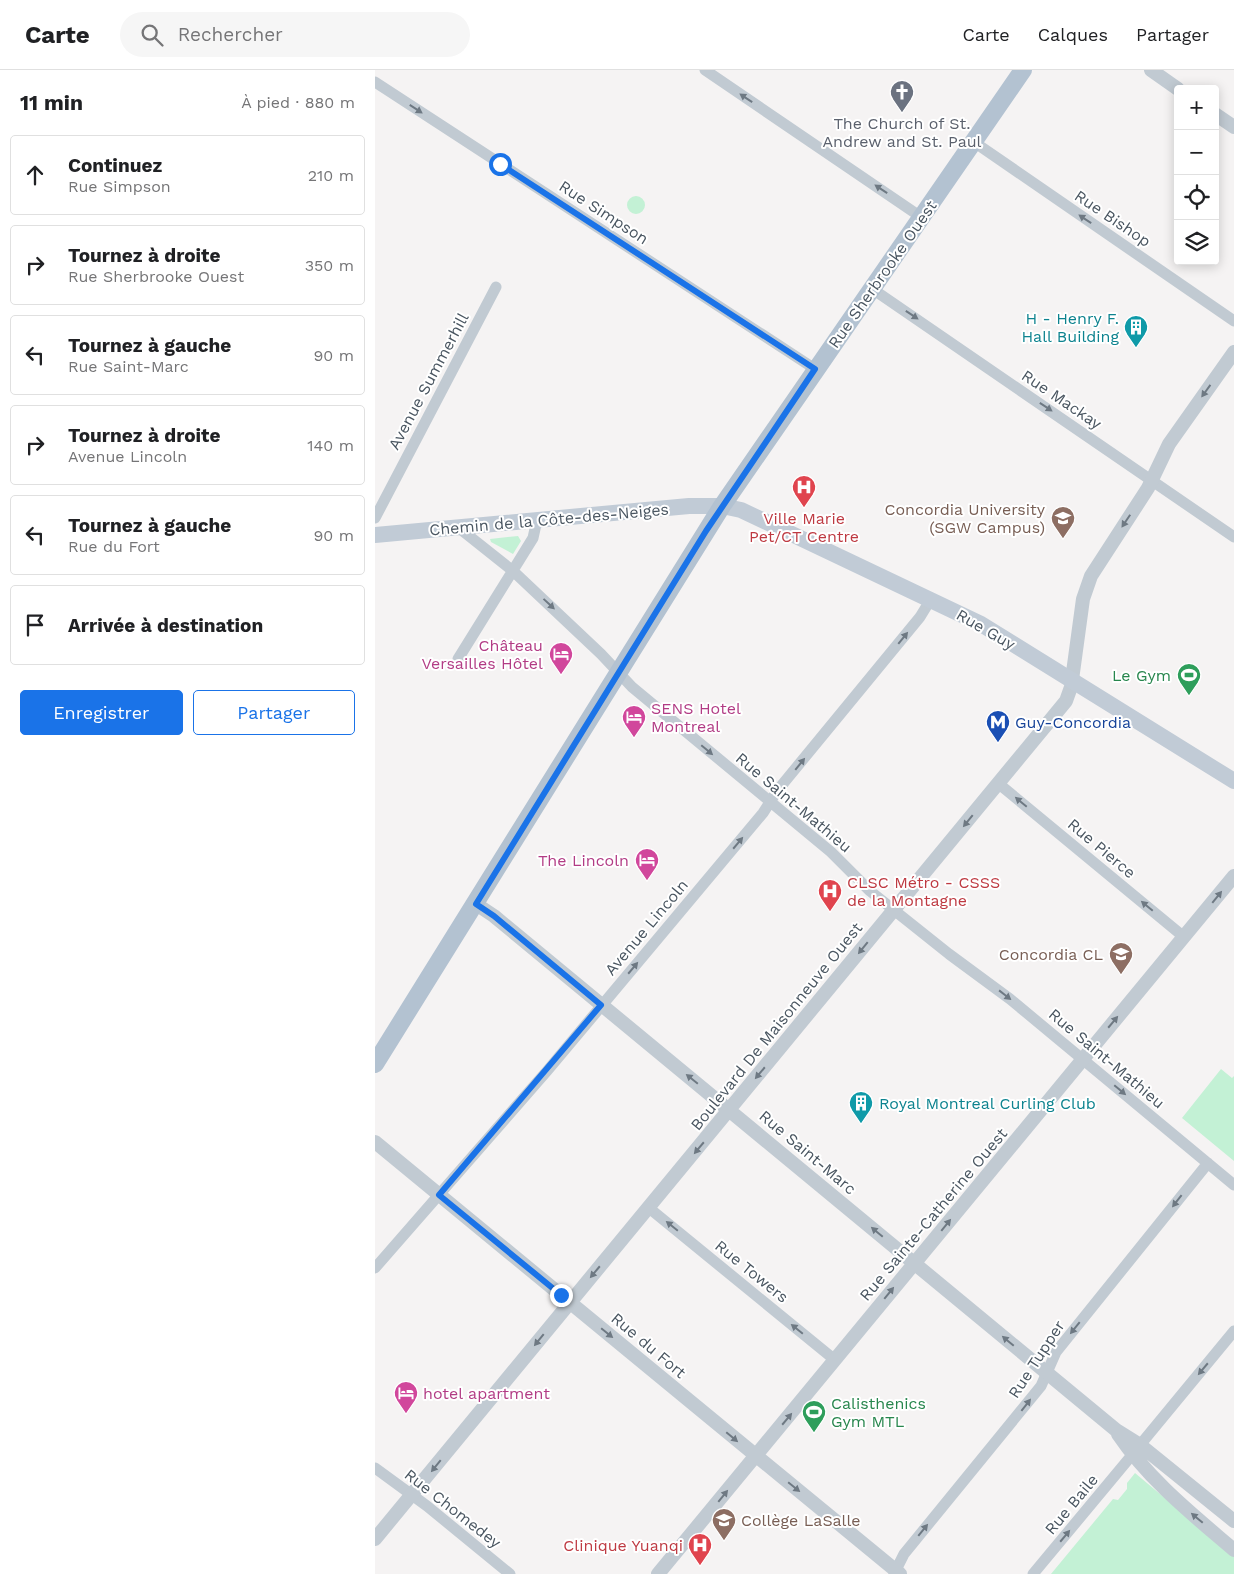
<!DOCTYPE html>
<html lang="fr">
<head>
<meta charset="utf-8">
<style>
  :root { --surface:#fff; --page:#f6f6f6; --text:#202124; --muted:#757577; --line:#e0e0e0; --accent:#1a73e8 }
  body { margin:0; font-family:"Work Sans",sans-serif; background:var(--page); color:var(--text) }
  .controls { position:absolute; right:15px; top:15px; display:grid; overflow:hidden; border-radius:5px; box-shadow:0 2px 12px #0003 }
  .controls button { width:45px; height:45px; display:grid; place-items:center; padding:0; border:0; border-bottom:1px solid var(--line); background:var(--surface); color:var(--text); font:25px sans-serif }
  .stop { position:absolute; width:15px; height:15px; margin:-11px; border:4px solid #1a73e8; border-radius:50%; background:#fff }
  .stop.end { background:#1a73e8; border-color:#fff; box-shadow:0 1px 5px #0008 }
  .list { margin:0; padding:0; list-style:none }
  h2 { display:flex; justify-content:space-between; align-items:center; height:65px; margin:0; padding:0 20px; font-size:21px }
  h2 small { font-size:16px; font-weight:400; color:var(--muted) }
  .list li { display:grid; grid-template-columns:32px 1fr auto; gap:15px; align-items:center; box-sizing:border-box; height:80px; margin:0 10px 10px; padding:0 10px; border:1px solid var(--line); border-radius:5px }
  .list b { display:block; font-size:19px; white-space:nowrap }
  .list p { margin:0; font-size:16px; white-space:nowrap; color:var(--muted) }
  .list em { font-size:16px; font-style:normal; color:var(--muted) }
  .actions { display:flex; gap:10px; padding:15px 20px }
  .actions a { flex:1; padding:11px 0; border:1px solid var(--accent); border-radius:5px; text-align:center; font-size:18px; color:var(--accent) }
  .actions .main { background:var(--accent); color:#fff }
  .icon { flex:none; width:28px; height:28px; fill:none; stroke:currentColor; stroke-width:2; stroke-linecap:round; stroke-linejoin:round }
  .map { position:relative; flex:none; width:859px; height:1504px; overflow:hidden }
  header { display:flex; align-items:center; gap:30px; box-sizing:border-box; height:70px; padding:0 25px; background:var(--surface); border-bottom:1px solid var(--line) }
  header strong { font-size:24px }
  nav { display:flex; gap:28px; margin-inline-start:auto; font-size:18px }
  .search { width:350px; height:45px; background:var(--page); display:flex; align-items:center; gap:12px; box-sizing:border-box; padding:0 18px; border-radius:28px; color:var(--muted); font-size:19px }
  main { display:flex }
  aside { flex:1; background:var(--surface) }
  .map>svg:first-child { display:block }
</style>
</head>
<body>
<header>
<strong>Carte</strong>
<div class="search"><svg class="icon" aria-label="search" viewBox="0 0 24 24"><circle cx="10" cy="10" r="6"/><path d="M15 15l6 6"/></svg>Rechercher</div>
<nav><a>Carte</a><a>Calques</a><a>Partager</a></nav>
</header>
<main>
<aside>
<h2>11 min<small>À pied · 880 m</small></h2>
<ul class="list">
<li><svg class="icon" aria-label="ahead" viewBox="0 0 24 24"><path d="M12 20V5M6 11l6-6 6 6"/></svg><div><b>Continuez</b><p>Rue Simpson</p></div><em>210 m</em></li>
<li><svg class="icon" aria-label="right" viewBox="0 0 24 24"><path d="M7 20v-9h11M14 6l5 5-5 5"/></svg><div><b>Tournez à droite</b><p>Rue Sherbrooke Ouest</p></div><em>350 m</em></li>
<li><svg class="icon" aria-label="left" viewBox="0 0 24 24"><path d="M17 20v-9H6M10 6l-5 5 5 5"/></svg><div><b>Tournez à gauche</b><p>Rue Saint-Marc</p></div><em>90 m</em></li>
<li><svg class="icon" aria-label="right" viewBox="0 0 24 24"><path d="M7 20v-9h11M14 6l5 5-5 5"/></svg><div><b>Tournez à droite</b><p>Avenue Lincoln</p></div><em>140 m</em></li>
<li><svg class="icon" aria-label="left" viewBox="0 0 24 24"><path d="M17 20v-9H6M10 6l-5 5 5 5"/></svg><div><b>Tournez à gauche</b><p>Rue du Fort</p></div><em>90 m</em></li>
<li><svg class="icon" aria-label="arrive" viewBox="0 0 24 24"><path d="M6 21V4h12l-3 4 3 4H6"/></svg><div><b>Arrivée à destination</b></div></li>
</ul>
<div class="actions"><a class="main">Enregistrer</a><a>Partager</a></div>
</aside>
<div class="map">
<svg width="859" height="1504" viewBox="0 0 859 1504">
  <rect width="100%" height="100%" fill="#f5f3f3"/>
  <path fill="#c3f1d5" d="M252 135a9 9 0 1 1 18 0a9 9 0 1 1-18 0Z
    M143 466 146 471 138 484 116 472 115 469Z
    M846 999 857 1008 859 1006V1091L807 1048Z
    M760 1403 859 1486V1504H676L738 1429 743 1430 752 1419V1413Z"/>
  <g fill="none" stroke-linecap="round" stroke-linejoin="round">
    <path stroke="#c1cad2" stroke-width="11" d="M330 0 546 147
      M0 12 440 299
      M599 72 859 251
      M496 218 859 467
      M0 448 121 217
      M84 458 138 501 226 584 257 617 456 782 495 821 574 884 635 929 859 1115
      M83 589 158 468 162 450
      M624 714 809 867
      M274 1138 460 1290
      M0 1198 172 1001 388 743 402 721 545 547 556 529
      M765 1375 859 1261
      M0 1398 52 1436 135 1504
      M519 1504 529 1484 666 1316 681 1282 833 1093
      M658 1504 757 1385"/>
    <path stroke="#c1cad2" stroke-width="14" d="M776 0 803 19
      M840 44 859 57
      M101 834 119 846 741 1360 765 1375 859 1451
      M0 1072 525 1504
      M743 1364C774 1410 817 1444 859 1480
      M0 1469 691 631 696 617 708 529 716 506 773 418 794 374 859 282
      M283 1504 859 806"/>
    <path stroke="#c1cbd6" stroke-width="16" d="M0 465 314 436H347L366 440 606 554 859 711"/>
    <path stroke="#b3c2d1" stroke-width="18" d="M0 994 347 436 648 0"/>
  </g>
  <defs><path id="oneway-solid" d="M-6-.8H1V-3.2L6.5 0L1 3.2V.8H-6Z" transform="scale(1.25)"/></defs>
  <g fill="#6e7983">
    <use href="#oneway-solid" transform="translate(371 28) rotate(-146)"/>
    <use href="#oneway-solid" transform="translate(41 39) rotate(33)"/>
    <use href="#oneway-solid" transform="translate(506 119) rotate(-146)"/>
    <use href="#oneway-solid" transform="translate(710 149) rotate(-146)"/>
    <use href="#oneway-solid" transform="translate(537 245) rotate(34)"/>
    <use href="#oneway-solid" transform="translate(831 321) rotate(126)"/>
    <use href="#oneway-solid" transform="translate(671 337) rotate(34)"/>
    <use href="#oneway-solid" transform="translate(751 451) rotate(124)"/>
    <use href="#oneway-solid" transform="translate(174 534) rotate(43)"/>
    <use href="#oneway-solid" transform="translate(528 568) rotate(-51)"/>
    <use href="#oneway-solid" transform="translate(332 680) rotate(40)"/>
    <use href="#oneway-solid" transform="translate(425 694) rotate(-51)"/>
    <use href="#oneway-solid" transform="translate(646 732) rotate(-140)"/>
    <use href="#oneway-solid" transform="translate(593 751) rotate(129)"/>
    <use href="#oneway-solid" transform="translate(363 773) rotate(-50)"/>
    <use href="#oneway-solid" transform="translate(842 827) rotate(-51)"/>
    <use href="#oneway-solid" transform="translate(772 836) rotate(-140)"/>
    <use href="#oneway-solid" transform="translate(488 878) rotate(129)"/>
    <use href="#oneway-solid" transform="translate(258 898) rotate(-50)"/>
    <use href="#oneway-solid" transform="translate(630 925) rotate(38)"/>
    <use href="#oneway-solid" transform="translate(738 952) rotate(-50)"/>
    <use href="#oneway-solid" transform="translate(385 1003) rotate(130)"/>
    <use href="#oneway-solid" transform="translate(317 1009) rotate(-141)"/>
    <use href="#oneway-solid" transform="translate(745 1020) rotate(40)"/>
    <use href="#oneway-solid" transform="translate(324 1078) rotate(130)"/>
    <use href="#oneway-solid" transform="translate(802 1131) rotate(128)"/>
    <use href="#oneway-solid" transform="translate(571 1155) rotate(-51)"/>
    <use href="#oneway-solid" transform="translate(297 1156) rotate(-141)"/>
    <use href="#oneway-solid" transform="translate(502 1162) rotate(-140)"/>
    <use href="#oneway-solid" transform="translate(220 1202) rotate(130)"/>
    <use href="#oneway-solid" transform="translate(514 1223) rotate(-51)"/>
    <use href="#oneway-solid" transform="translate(700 1258) rotate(129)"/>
    <use href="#oneway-solid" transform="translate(422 1259) rotate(-141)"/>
    <use href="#oneway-solid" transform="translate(232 1263) rotate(39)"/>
    <use href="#oneway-solid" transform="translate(164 1270) rotate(129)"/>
    <use href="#oneway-solid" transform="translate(633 1271) rotate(-140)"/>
    <use href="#oneway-solid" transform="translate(828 1299) rotate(130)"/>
    <use href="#oneway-solid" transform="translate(651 1335) rotate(-52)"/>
    <use href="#oneway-solid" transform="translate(412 1349) rotate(-50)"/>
    <use href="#oneway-solid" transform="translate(357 1367) rotate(40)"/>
    <use href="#oneway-solid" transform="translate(61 1396) rotate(129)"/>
    <use href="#oneway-solid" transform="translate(419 1417) rotate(39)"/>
    <use href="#oneway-solid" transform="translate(348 1426) rotate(-51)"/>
    <use href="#oneway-solid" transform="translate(822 1448) rotate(-140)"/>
    <use href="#oneway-solid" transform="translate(548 1460) rotate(-51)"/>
    <use href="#oneway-solid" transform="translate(690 1466) rotate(-50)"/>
  </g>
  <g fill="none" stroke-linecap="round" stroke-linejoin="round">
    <path stroke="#1a73e8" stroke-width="6" d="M125 94 440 299 331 461 101 834 119 846 226 935 64 1125 186 1225"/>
  </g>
  <defs>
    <g id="church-pin" transform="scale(1.25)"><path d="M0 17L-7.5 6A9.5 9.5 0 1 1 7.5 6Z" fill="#6b7280" stroke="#fff"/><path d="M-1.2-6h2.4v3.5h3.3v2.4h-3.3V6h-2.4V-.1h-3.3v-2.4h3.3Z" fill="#fff"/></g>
    <g id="building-pin" transform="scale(1.25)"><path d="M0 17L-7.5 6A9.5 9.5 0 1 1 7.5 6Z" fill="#0f9aa8" stroke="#fff"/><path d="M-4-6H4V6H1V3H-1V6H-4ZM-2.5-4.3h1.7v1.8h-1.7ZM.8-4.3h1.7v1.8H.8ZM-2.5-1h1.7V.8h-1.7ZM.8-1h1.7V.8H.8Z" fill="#fff"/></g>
    <g id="hospital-pin" transform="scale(1.25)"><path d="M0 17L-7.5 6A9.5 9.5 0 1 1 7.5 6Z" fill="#e0444e" stroke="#fff"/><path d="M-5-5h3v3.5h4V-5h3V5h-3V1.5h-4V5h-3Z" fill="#fff"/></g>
    <g id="university-pin" transform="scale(1.25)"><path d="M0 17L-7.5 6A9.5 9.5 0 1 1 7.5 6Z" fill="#8d6e63" stroke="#fff"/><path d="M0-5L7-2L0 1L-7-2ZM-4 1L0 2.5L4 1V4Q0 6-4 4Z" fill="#fff"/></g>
    <g id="hotel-pin" transform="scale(1.25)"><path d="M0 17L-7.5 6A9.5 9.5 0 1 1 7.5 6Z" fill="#d1479c" stroke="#fff"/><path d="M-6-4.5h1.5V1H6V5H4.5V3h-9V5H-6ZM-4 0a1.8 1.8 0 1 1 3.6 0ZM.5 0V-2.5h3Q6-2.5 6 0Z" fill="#fff"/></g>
    <g id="stadium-pin" transform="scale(1.25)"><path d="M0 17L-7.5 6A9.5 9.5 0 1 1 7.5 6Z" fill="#2e9e5b" stroke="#fff"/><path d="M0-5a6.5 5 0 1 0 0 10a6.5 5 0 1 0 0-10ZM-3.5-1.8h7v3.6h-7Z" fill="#fff"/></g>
    <g id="metro-pin" transform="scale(1.25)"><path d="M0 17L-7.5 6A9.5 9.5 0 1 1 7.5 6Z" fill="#1a4fb4" stroke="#fff"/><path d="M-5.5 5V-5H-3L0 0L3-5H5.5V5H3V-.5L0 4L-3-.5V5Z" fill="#fff"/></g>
    <g id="school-pin" transform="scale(1.25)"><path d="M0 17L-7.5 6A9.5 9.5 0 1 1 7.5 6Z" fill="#8d6e63" stroke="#fff"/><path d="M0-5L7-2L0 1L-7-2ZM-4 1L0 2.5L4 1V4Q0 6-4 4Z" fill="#fff"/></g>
  </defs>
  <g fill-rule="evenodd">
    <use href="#church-pin" x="527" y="22"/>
    <use href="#building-pin" x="761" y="257"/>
    <use href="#hospital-pin" x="429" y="417"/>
    <use href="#university-pin" x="688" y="448"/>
    <use href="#hotel-pin" x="186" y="584"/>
    <use href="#stadium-pin" x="814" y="605"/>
    <use href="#hotel-pin" x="259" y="647"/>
    <use href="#metro-pin" x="623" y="652"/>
    <use href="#hotel-pin" x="272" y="790"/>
    <use href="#hospital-pin" x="455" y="821"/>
    <use href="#school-pin" x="746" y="884"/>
    <use href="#building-pin" x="486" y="1033"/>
    <use href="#hotel-pin" x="31" y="1323"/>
    <use href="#stadium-pin" x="439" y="1342"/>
    <use href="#university-pin" x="349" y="1450"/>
    <use href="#hospital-pin" x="325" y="1475"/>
  </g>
  <g text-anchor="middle" stroke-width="4" stroke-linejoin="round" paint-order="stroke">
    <g font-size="16" fill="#5b616d" stroke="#fff">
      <text x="527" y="59">The Church of St.<tspan x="527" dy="18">Andrew and St. Paul</tspan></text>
    </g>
    <g font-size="16" fill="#4a5661" stroke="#fff">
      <text transform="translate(229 142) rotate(33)" y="6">Rue Simpson</text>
      <text transform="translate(738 148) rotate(34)" y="6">Rue Bishop</text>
      <text transform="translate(507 204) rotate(-55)" y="6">Rue Sherbrooke Ouest</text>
      <text transform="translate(53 311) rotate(-62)" y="6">Avenue Summerhill</text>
      <text transform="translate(687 329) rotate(34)" y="6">Rue Mackay</text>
      <text transform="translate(174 449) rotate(-5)" y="6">Chemin de la Côte-des-Neiges</text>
      <text transform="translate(611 559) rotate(30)" y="6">Rue Guy</text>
      <text transform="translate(419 732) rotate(40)" y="6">Rue Saint-Mathieu</text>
      <text transform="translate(727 778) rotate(40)" y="6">Rue Pierce</text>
      <text transform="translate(271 857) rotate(-50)" y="6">Avenue Lincoln</text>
      <text transform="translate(401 956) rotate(-51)" y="6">Boulevard De Maisonneuve Ouest</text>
      <text transform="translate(732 988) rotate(40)" y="6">Rue Saint-Mathieu</text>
      <text transform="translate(433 1082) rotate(40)" y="6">Rue Saint-Marc</text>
      <text transform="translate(558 1144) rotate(-50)" y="6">Rue Sainte-Catherine Ouest</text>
      <text transform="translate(377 1201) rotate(39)" y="6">Rue Towers</text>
      <text transform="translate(274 1275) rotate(40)" y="6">Rue du Fort</text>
      <text transform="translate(661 1289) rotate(-57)" y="6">Rue Tupper</text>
      <text transform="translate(696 1434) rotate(-50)" y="6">Rue Baile</text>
      <text transform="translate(78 1438) rotate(38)" y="6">Rue Chomedey</text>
    </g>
    <g font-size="16" fill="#0d838f" stroke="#fff" text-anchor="end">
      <text x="744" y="254">H - Henry F.<tspan x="744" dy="18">Hall Building</tspan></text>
      <text x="504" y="1039" text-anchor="start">Royal Montreal Curling Club</text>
    </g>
    <g font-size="16" fill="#785e54" stroke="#fff" text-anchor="end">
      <text x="670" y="445">Concordia University<tspan x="670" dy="18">(SGW Campus)</tspan></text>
      <text x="728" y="890">Concordia CL</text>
      <text x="366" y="1456" text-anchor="start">Collège LaSalle</text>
    </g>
    <g font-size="16" fill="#be3a42" stroke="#fff">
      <text x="429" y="454">Ville Marie<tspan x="429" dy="18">Pet/CT Centre</tspan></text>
      <text x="472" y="818" text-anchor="start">CLSC Métro - CSSS<tspan x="472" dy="18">de la Montagne</tspan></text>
      <text x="308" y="1481" text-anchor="end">Clinique Yuanqi</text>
    </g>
    <g font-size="16" fill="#b23c85" stroke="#fff" text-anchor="end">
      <text x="168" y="581">Château<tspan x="168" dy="18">Versailles Hôtel</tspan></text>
      <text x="276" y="644" text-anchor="start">SENS Hotel<tspan x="276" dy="18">Montreal</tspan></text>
      <text x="254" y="796">The Lincoln</text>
      <text x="48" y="1329" text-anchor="start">hotel apartment</text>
    </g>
    <g font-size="16" fill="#27864d" stroke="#fff" text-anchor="end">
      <text x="796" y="611">Le Gym</text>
      <text x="456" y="1339" text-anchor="start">Calisthenics<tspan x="456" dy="18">Gym MTL</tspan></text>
    </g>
    <g font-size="16" fill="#164399" stroke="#fff" text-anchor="start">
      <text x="640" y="658">Guy-Concordia</text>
    </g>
  </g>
</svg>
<div class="controls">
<button>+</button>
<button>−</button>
<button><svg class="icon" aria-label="locate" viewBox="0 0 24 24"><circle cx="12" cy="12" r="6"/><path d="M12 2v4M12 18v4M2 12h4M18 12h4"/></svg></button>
<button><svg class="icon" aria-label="layers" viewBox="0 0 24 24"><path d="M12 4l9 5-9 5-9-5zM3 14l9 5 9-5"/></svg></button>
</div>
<div class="stop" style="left:125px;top:94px"></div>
<div class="stop end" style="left:186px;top:1225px"></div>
</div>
</main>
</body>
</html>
